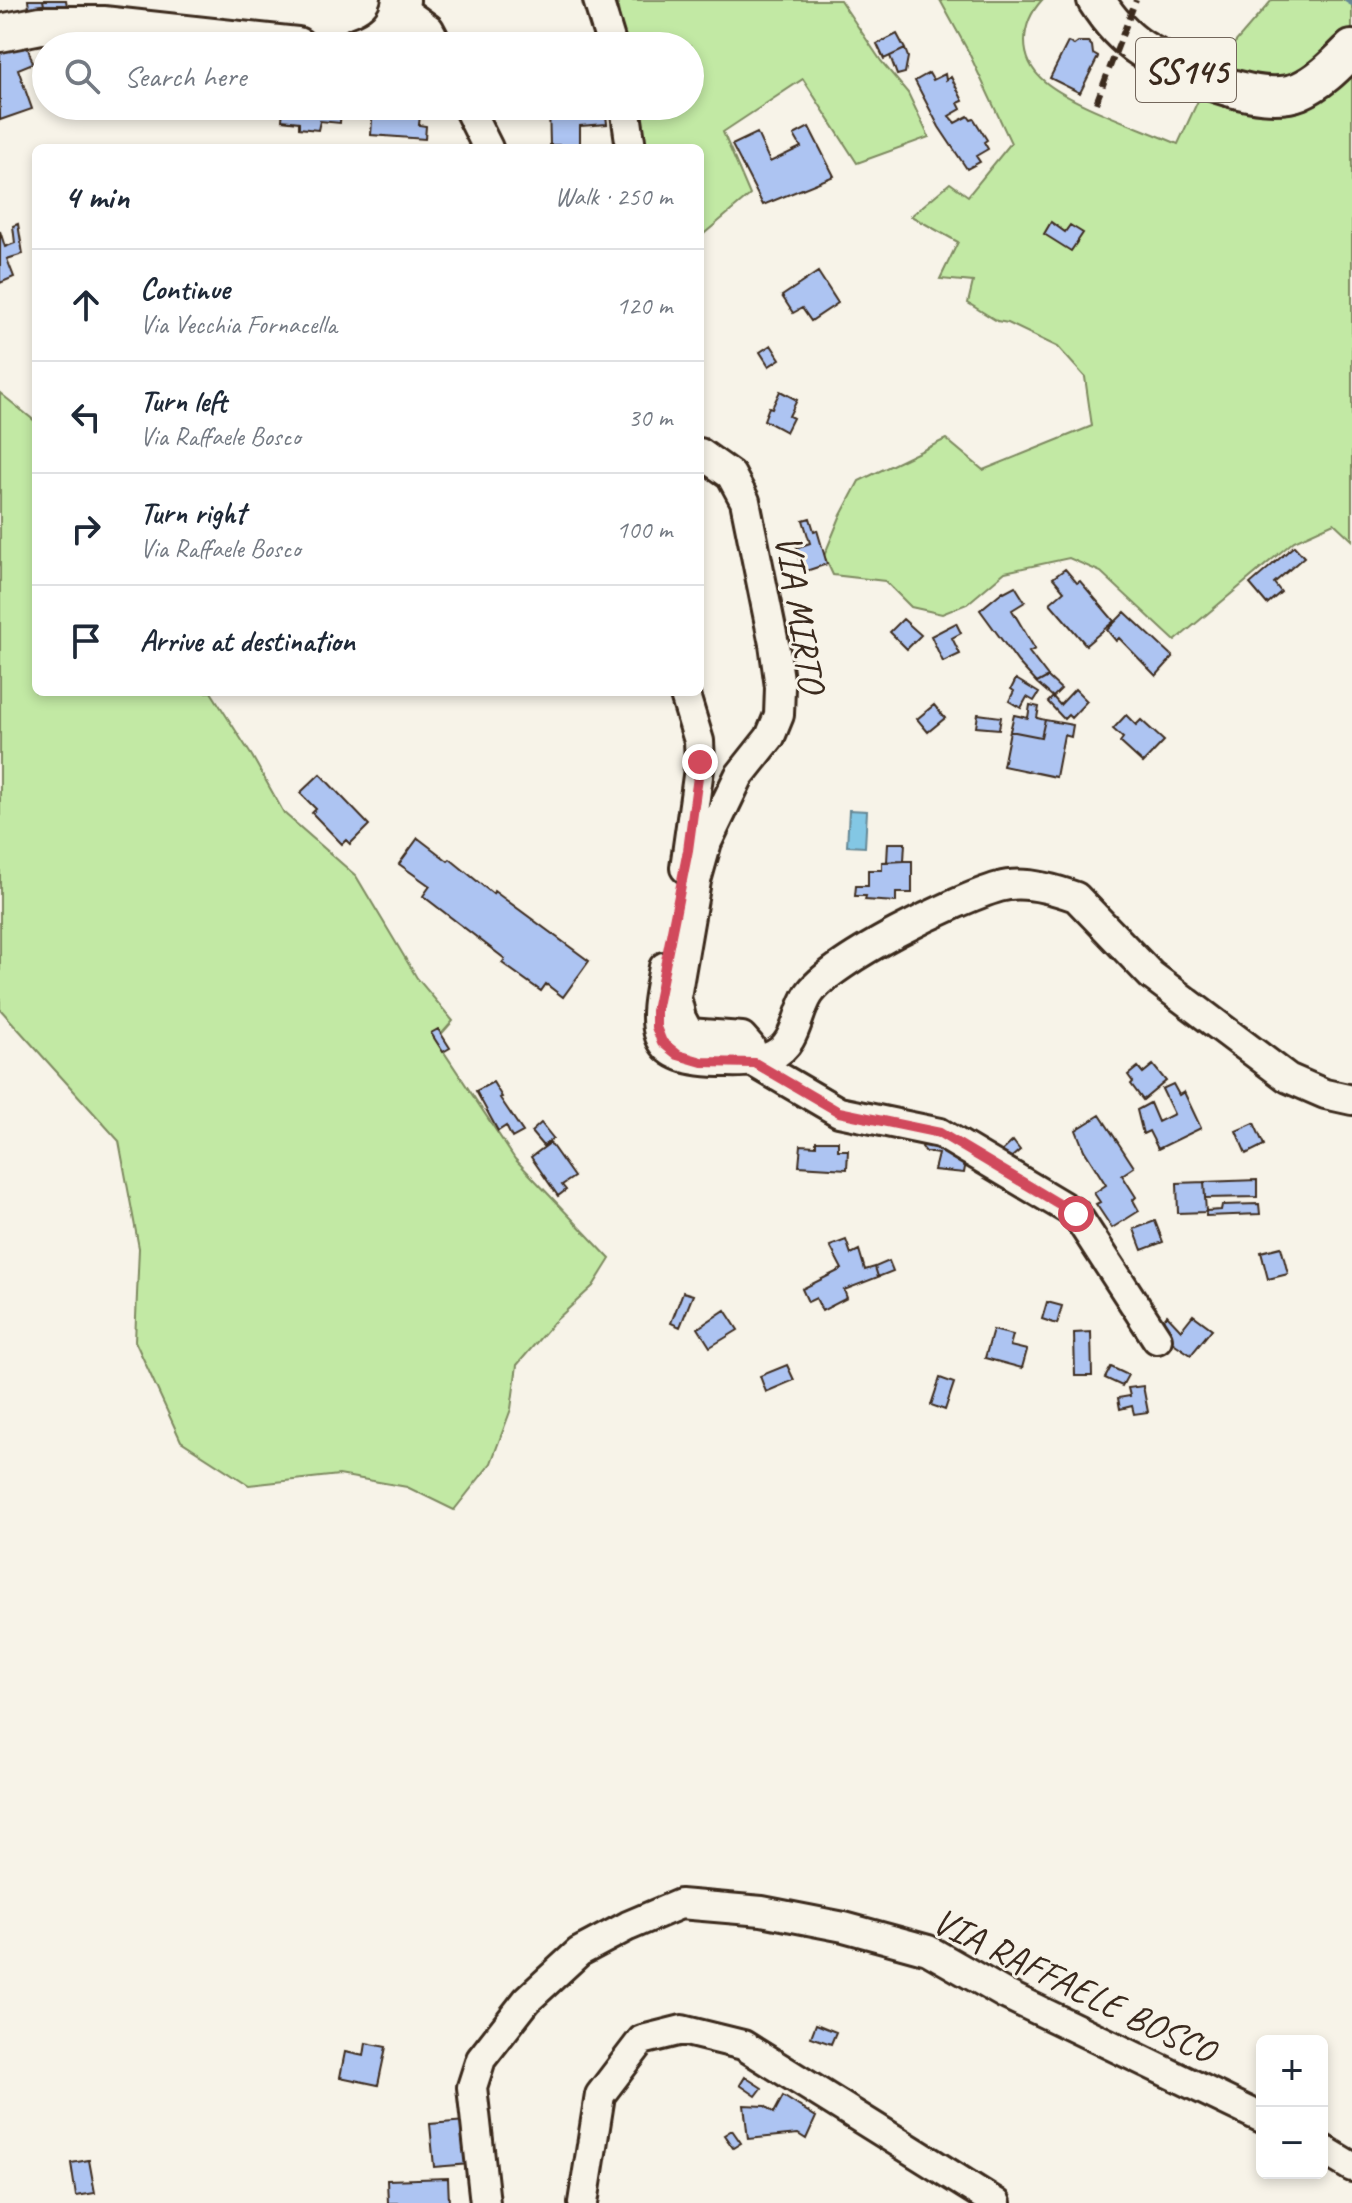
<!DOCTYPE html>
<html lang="en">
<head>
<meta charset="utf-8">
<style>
  :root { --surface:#fff; --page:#f2f2f3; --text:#1f2937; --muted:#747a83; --line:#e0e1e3 }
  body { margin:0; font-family:Caveat,sans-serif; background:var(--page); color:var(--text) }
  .controls { position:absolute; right:24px; bottom:24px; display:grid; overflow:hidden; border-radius:12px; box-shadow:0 4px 12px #0003 }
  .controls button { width:72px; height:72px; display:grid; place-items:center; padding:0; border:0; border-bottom:2px solid var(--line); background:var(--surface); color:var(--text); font:40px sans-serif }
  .stop { position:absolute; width:24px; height:24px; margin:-18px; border:6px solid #d1495b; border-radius:50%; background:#fff }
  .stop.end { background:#d1495b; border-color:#fff; box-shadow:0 2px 8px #0008 }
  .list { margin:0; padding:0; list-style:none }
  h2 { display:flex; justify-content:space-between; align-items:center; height:104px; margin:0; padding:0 32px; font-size:34px }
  h2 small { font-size:26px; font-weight:400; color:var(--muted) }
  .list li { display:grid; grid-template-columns:52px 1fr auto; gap:24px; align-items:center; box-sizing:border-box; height:112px; padding:0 32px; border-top:2px solid var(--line) }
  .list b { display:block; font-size:30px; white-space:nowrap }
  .list p { margin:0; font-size:26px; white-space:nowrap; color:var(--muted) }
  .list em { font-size:26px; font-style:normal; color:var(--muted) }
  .icon { flex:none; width:44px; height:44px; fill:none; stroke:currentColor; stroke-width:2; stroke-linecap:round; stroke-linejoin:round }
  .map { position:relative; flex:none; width:1352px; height:2203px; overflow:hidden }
  .search { position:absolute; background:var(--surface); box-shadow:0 4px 12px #0003; left:32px; top:32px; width:672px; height:88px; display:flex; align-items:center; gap:20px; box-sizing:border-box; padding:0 28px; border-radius:44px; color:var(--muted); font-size:30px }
  .panel { position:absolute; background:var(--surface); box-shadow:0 4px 12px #0003; left:32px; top:144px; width:672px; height:552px; border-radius:12px }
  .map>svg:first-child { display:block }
</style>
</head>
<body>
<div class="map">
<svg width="1352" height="2203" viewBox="0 0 1352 2203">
  <rect width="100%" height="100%" fill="#f7f3e8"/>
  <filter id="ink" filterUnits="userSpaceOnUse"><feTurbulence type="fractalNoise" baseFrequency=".0125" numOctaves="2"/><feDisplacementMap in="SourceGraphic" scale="16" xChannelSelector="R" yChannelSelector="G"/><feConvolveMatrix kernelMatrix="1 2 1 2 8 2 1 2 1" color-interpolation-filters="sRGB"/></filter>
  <g filter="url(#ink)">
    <path fill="#c2e9a4" stroke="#7e8a61" stroke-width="2" d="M617 0H840L881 61 908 93 929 137 857 163 803 79 723 132 750 195 700 237V148H627L625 106H690V46H623Z
      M940 0H1042C1020 24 1018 59 1044 81 1072 105 1142 128 1178 144L1213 68 1272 0H1352V540L1334 523 1294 541 1175 641 1101 572 1069 558 1005 572 967 604 942 614 911 607 885 581 833 575 824 556 840 517 859 481 946 439 983 470 1092 426 1085 377 1058 347 1008 323 997 321 968 303 973 282 940 279 958 242 911 216 950 183 968 196 1011 143 968 51Z
      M0 393 36 422V692H211L252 756 284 813 356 876 417 978 453 1021 436 1040 515 1159 610 1259 593 1286 554 1322 517 1365 511 1409 491 1463 454 1510 407 1487 339 1475 249 1485 181 1441 135 1341 139 1248 119 1141 0 1009Z"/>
    <path fill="#83c7e4" stroke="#668895" stroke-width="2" d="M849 810 867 811 865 847 847 846Z"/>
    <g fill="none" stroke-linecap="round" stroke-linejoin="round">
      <path stroke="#668895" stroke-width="6" d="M1347 0 1352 3"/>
    </g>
    <path fill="#adc4f2" stroke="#3b2a1e" stroke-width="2" d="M28 0H43L46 16 30 17Z
      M43 0H66L68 12 46 16Z
      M897 34 905 49 884 59 877 44Z
      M1068 42 1074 45 1078 42H1088L1092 46 1093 54 1098 57 1080 93 1050 78Z
      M27 46 33 63 18 69 32 109 0 120V51Z
      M905 49 908 57 905 73 897 75 890 56Z
      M929 73 933 80 945 74 946 80 951 77 963 101 958 103 961 109 949 116 955 123 968 116 971 120 974 119 987 140 984 142 988 149 976 156 980 162 967 169 939 127 915 81Z
      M288 106 341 107 340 123 320 121 318 130 299 128V122L282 120 283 108 288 109Z
      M373 106H421L419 125 426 126 425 139 371 135Z
      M549 106H605L607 124 580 126V145H550Z
      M809 127 834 176 763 205 732 145 757 133 770 162 801 147 794 135Z
      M1051 222 1065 232 1070 225 1083 233 1071 251 1044 234Z
      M18 224 23 254 7 259 14 277 0 283V231L5 247 15 243 13 226Z
      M818 272 838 303 811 321 802 308 793 313 782 296Z
      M771 345 780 359 769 366 760 352Z
      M780 391 797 400 789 416 793 418 786 432 764 420 769 407 772 408Z
      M810 518 814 531 817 530 827 564 803 572 795 548 810 543 803 520Z
      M1294 546 1304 557 1274 583 1281 592 1267 604 1250 584Z
      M1065 569 1077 583 1080 581 1114 621 1086 645 1050 603 1064 591 1053 578Z
      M1015 586 1025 602 1012 610 1035 649 1029 652 1048 677 1037 683 1018 662 980 610 1003 591 1004 592Z
      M1125 612 1173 657 1156 676 1119 638 1116 641 1107 630Z
      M903 619 921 635 907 649 890 632Z
      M956 623 961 633 952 638 960 654 943 662 931 636Z
      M1048 677 1061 689 1053 697 1037 683Z
      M1016 679 1039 693 1034 701 1027 697 1021 708 1009 701 1014 691 1011 689Z
      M1075 689 1087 701 1071 718 1068 715 1064 719 1048 702 1053 697 1060 705Z
      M934 705 945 718 928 732 917 719Z
      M1030 705 1039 707 1037 718 1045 720 1041 737 1010 731 1014 715 1028 718Z
      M978 714 1001 717 999 729 976 727Z
      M1126 715 1136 725 1141 720 1164 741 1143 763 1120 742 1123 738 1113 729Z
      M1045 720 1073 725 1071 737 1064 735 1056 777 1003 766 1010 731 1041 737Z
      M320 774 369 825 350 844 346 840 342 844 312 813 316 809 300 793Z
      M418 838 448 861 450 859 493 894 494 891 589 961 563 997 546 984 541 991 502 963 505 959 423 896 430 886 399 864Z
      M888 843H905L904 861 887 862Z
      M904 861H912V893H896V902L865 900 866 896H855L856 886H868V870H882V862Z
      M438 1029 450 1048 443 1052 431 1033Z
      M1153 1065 1166 1081 1143 1100 1131 1084 1133 1082 1128 1075 1138 1067 1143 1073Z
      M493 1082 502 1097 500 1098 523 1132 512 1138 506 1126 498 1131 476 1091Z
      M1173 1084 1179 1095 1184 1092 1201 1128 1158 1149 1149 1131 1143 1134 1137 1110 1150 1103 1158 1122 1174 1114 1162 1089Z
      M1100 1115 1134 1167 1122 1175 1136 1197 1133 1200 1139 1211 1112 1228 1096 1204 1100 1202 1094 1193 1106 1185 1084 1150 1076 1130Z
      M541 1123 553 1138 543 1146 531 1132Z
      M1254 1123 1264 1145 1246 1154 1236 1131Z
      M924 1138 967 1156 964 1173 934 1170 938 1154 926 1152 922 1147Z
      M816 1141H838V1150H848L847 1169 799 1166 801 1145 816 1146Z
      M1013 1141 1020 1150 1006 1162 999 1154Z
      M550 1143 574 1177 562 1185 566 1190 558 1196 531 1157Z
      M1257 1180V1197L1205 1198 1204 1182Z
      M1204 1182 1206 1212 1178 1213 1177 1183Z
      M1259 1204 1260 1214 1206 1216V1211L1221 1210 1222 1205Z
      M1155 1221 1163 1242 1142 1250 1134 1229Z
      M846 1240 851 1254 859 1250 865 1270 875 1267 878 1277 844 1290 847 1298 822 1311 816 1298 808 1302 802 1289 842 1269 830 1246Z
      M1281 1247 1288 1274 1268 1279 1261 1252Z
      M889 1261 893 1271 878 1277 875 1267Z
      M683 1292 693 1295 680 1327 671 1323Z
      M1047 1302 1062 1306 1057 1324 1042 1319Z
      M725 1310 738 1330 710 1347 698 1328Z
      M1167 1315 1181 1330 1193 1315 1212 1329 1191 1355 1169 1340 1157 1327Z
      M993 1330 1013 1335 1010 1346 1027 1350 1022 1368 985 1358Z
      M1091 1332 1092 1376H1075L1074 1333Z
      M787 1365 794 1380 766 1392 760 1376Z
      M1111 1367 1128 1375 1122 1386 1105 1378Z
      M940 1378 954 1383 945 1410 931 1405Z
      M1143 1386 1148 1412 1134 1414 1132 1406 1120 1409 1118 1398 1130 1396 1128 1388Z
      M816 2024 836 2032 831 2044 811 2037Z
      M366 2043 386 2047 378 2085 340 2077 345 2052 364 2056Z
      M745 2077 762 2088 756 2096 740 2085Z
      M783 2096 816 2117 806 2139 798 2134 748 2139 744 2105 765 2106 774 2113Z
      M466 2121 470 2164 434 2167 430 2124Z
      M732 2130 741 2143 733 2148 724 2135Z
      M89 2160 95 2193 76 2196 71 2163Z
      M448 2178 449 2203H388L387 2180Z"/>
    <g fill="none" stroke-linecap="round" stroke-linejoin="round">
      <g stroke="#3b2a1e" stroke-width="34">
        <path id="minor" d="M598 0 612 46
          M400 8 429 29 438 46
          M467 106 488 148
          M625 106 631 148
          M700 453 731 475 745 501 774 644 780 687 779 715 770 737 739 776 707 842 696 881 676 997 681 1018 689 1033 742 1037 750 1046 755 1063 839 1112 940 1133 1076 1214 1157 1339
          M684 692 699 741 700 762 685 868
          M664 967C653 1024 645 1061 719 1062 739 1062 755 1064 773 1055 797 1044 796 1014 809 994 832 960 957 899 999 887 1022 880 1054 889 1076 897L1151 975 1288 1078 1325 1094 1352 1100
          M1322 2149 1352 2167
          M485 2203 472 2087 481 2059 527 2000 579 1952 628 1926 680 1904 762 1911 844 1927 928 1950 1005 1994 1262 2118
          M583 2203 600 2095 642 2040 682 2030 743 2045 996 2203"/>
      </g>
      <g stroke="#3b2a1e" stroke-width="42">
        <path id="major" d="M1096 0C1108 19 1123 37 1142 49 1177 71 1259 107 1299 91 1320 82 1336 65 1352 49
          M0 33 41 25H103L297 46
          M358 46C380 38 398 25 401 0"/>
      </g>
      <use href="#minor" stroke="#f7f3e8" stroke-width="28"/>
      <use href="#major" stroke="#f7f3e8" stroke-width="36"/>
      <path stroke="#3b2a1e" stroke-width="6" stroke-dasharray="12 6" stroke-linecap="butt" d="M1096 103 1136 0"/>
    </g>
  </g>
  <g fill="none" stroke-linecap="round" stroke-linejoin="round" filter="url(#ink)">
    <path stroke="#d1495b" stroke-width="10" d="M700 762 688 850 656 1011V1027L662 1042 678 1055 702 1062 755 1063 839 1112 940 1133 1076 1214"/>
  </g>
  <g text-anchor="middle" stroke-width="6" stroke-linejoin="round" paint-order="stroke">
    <rect fill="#f7f3e8" stroke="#73665b" stroke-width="2" x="1136" y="38" width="100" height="64" rx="6"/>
    <g font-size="36" font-weight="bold" fill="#3b2a1e">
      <text x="1186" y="83">SS145</text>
    </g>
    <g font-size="38" fill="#3b2a1e" stroke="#f7f3e8">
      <text transform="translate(801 613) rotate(81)" y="13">VIA MIRTO</text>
      <text transform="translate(1074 1985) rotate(26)" y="13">VIA RAFFAELE BOSCO</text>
    </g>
  </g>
</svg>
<div class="controls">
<button>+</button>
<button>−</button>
</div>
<div class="stop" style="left:1076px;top:1214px"></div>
<div class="stop end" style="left:700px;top:762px"></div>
<div class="search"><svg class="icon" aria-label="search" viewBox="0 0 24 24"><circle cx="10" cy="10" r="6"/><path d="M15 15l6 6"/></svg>Search here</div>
<section class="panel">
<h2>4 min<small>Walk · 250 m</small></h2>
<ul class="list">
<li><svg class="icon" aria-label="ahead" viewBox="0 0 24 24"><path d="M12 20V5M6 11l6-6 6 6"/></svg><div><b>Continue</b><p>Via Vecchia Fornacella</p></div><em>120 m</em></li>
<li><svg class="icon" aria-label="left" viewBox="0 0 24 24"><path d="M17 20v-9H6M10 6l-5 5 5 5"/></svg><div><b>Turn left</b><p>Via Raffaele Bosco</p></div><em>30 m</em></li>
<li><svg class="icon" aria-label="right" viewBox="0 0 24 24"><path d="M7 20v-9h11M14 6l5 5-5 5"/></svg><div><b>Turn right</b><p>Via Raffaele Bosco</p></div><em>100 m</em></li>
<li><svg class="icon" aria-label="arrive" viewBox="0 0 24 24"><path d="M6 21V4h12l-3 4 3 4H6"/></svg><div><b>Arrive at destination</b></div></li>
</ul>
</section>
</div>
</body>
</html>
